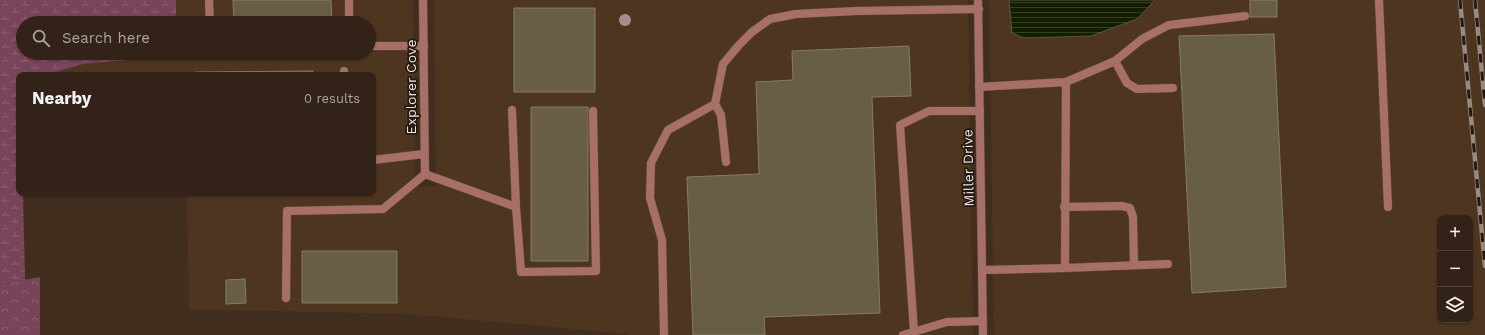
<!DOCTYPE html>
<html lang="en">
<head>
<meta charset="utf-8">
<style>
  :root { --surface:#322217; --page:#3a2a20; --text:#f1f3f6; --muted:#a8a4a1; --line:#4d3f36 }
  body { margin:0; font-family:"Work Sans",sans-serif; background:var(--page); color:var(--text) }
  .controls { position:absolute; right:12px; bottom:12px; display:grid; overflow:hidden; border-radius:8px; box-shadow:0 1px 3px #0004 }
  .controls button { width:36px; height:36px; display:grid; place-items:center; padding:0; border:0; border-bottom:1px solid var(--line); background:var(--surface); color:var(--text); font:20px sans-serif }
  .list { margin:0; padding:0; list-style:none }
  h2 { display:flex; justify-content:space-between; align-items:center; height:52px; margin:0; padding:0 16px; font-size:17px }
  h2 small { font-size:13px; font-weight:400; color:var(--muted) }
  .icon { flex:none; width:22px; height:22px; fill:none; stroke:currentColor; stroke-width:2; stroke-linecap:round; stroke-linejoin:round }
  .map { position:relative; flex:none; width:1485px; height:335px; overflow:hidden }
  .search { position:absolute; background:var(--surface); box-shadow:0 1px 3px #0004; left:16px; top:16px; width:360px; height:44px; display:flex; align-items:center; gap:10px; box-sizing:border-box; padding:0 14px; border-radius:22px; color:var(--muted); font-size:15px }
  .panel { position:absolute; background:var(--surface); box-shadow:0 1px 3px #0004; left:16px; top:72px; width:360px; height:124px; border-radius:8px }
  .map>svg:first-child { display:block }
</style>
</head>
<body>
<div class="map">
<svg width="1485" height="335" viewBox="0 0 1485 335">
  <defs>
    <pattern id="forest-crowns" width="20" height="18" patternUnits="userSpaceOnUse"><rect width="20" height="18" fill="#77445a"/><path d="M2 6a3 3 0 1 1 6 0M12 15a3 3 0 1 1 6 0" fill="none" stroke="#8b5f71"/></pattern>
    <pattern id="wetland-marsh" width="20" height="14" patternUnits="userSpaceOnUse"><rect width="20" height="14" fill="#77445a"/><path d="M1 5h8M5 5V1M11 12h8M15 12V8" fill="none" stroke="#8b5f71"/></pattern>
    <pattern id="water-rules" width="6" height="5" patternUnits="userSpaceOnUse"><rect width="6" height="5" fill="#131e00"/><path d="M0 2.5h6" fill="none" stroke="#363e24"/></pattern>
  </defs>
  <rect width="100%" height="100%" fill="#422e1f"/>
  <path fill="#4e3520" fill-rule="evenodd" d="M176 0H413L415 187 436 186 434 0H968L973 335H629L628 334 408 314 189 309 187 193H373V75H184V74L46 75 83 64 163 57 164 53H369V23H173L176 14Z
    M989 0H1485V335H994ZM1440 218H1470V320H1440Z"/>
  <path fill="url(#forest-crowns)" d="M40 277V335H0V284Z"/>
  <path fill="url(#wetland-marsh)" d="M0 0H176V14L173 23H23V53H164L163 57 83 64 46 75H19V193H23L25 280 0 284Z"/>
  <path fill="url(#water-rules)" stroke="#555840" d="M1009 0H1155L1137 19 1091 36 1024 38 1012 33Z"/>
  <path fill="#675e45" stroke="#857d63" d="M233 0H331L332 23H234Z
    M1250 0H1277V17H1250Z
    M514 8H595V92H514Z
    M1274 34 1286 287 1192 293 1179 36Z
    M909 46 911 96 872 97 880 313 764 317 765 335H693L687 177 759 174 756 82 793 80 792 51Z
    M313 71V75H195V72Z
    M531 107H588V261H531Z
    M302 251H397V303H302Z
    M245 279 246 303 226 304V280Z"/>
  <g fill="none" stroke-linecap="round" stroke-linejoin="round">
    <g stroke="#5e4b3c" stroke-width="9">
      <path id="lane" d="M209 0 210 23
        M349 0V23
        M1379 0 1388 207
        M369 46H424
        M1115 61 1127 83 1137 89 1173 88
        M344 75V71
        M1066 82 1115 61 1142 39 1169 25 1245 16
        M979 87 1066 82 1065 268 982 270
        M715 104 721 115 726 162
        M512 110 516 207
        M373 160 424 154
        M1064 207 1122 206 1130 208 1133 217 1134 265
        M1065 268 1168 264
        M286 298 287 211 383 209 425 174 516 207 521 272 596 271 593 111
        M914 332 900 125 929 111H980
        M664 335 662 240 650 198 651 163 668 130 715 104 723 64 739 45 752 32 770 19 796 14 856 11 979 9
        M903 335 947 322 983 321"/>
    </g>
    <g stroke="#5e4b3c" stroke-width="9">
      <path id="street" d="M423 0 425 174
        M978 0 983 335"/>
    </g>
    <use href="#lane" stroke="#a86f69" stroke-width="8"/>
    <use href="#street" stroke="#a86f69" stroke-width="8"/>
    <g stroke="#9a8a7e" stroke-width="4.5">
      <path id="rail" d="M1460 0 1485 266
        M1475 0 1485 105"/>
    </g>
    <use href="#rail" stroke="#221912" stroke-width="3" stroke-dasharray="9" stroke-linecap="butt"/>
  </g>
  <circle fill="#a38e8c" cx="625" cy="20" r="6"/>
  <g text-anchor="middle" stroke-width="3.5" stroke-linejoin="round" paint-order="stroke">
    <g font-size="14" fill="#eee1d7" stroke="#221912">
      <text transform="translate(411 87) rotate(-90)" y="5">Explorer Cove</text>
      <text transform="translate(968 168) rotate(-91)" y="5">Miller Drive</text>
    </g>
  </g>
</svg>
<div class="controls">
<button>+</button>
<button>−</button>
<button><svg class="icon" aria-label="layers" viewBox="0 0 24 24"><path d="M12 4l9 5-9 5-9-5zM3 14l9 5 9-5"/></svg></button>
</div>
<div class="search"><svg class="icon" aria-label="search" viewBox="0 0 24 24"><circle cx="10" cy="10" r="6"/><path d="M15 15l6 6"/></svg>Search here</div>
<section class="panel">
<h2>Nearby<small>0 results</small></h2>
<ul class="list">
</ul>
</section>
</div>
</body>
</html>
